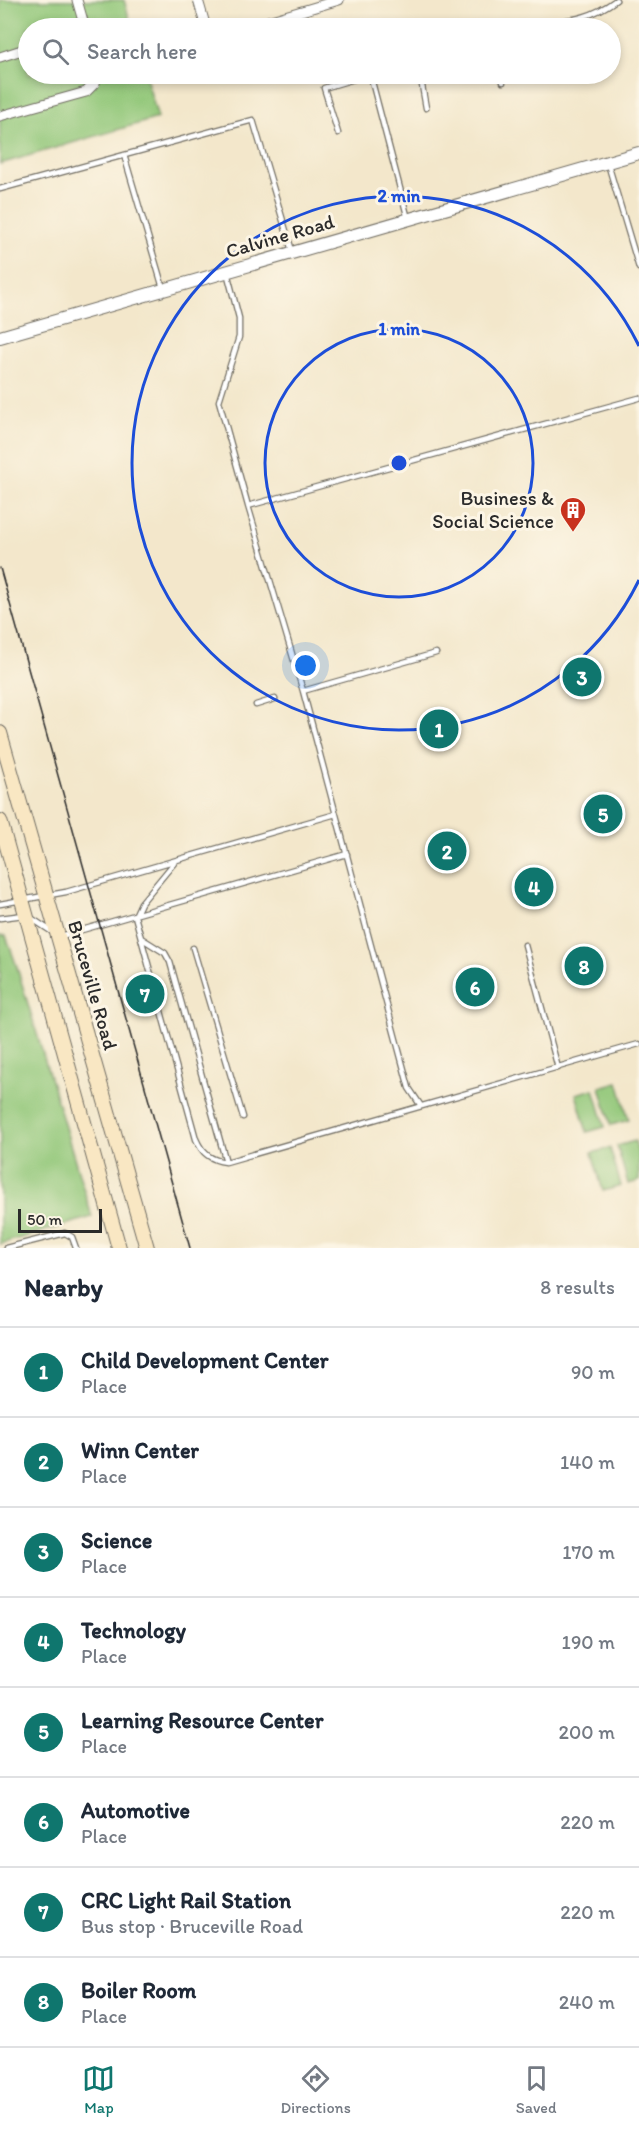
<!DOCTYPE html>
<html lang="en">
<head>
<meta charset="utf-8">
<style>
  :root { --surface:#fff; --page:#f2f2f3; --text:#1f2937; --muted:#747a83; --line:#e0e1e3; --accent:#0f766e }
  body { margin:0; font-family:Itim,sans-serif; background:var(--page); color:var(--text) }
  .scale { position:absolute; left:18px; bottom:15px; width:84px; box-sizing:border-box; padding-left:6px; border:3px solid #2b2b2b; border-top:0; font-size:16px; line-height:21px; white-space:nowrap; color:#2b2b2b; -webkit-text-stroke:4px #fcf5e5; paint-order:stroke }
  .you { position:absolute; left:306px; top:666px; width:21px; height:21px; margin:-15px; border:4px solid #fff; border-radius:50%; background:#1a73e8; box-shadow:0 0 0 9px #1a73e833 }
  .badge { display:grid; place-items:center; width:39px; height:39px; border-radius:50%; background:var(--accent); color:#fff; font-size:20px; font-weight:700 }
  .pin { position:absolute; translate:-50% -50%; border:3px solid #fff; box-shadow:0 2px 6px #0006 }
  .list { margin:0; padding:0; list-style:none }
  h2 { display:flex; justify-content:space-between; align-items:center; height:78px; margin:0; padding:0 24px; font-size:26px }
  h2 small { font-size:20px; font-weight:400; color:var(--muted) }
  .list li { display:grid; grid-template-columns:39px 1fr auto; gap:18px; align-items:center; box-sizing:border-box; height:90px; padding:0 24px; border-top:2px solid var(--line) }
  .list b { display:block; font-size:22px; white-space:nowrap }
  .list p { margin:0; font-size:20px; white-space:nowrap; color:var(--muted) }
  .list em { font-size:20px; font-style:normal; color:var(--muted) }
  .icon { flex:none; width:33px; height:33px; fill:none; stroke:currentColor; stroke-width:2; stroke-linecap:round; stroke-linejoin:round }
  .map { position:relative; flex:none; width:639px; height:1248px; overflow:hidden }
  .search { position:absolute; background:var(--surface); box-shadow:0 3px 9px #0003; left:18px; right:18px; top:18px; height:66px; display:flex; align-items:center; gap:15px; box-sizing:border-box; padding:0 21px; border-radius:33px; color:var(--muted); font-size:22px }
  .sheet { height:798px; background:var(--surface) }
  nav { display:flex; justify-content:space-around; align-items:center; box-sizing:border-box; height:84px; border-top:2px solid var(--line); background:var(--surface); font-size:16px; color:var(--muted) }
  nav a { display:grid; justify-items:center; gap:3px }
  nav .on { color:var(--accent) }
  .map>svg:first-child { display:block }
</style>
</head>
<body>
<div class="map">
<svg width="639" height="1248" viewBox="0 0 639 1248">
  <rect width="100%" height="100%" fill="#fcf5e5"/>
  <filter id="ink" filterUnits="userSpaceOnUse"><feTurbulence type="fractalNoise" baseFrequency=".0167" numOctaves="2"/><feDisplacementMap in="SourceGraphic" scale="12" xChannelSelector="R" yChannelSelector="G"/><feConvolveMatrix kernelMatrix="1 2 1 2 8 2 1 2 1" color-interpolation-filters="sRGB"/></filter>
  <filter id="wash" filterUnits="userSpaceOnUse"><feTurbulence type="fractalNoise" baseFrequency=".008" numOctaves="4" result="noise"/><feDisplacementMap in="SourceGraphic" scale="24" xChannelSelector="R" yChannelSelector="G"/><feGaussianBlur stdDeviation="1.35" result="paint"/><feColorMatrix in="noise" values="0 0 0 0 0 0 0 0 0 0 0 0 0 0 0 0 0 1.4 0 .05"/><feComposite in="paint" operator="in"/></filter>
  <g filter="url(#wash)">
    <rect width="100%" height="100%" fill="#f3e7cb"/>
    <path fill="#92c779" stroke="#5e7952" stroke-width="1.5" d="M0 0H124L132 28H28V74H145L158 118 0 164Z
      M0 935 6 936 16 964 92 1217 0 1244Z
      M618 1082 629 1120 611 1125 600 1087Z
      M594 1089 605 1127 587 1132 576 1094Z
      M635 1141 639 1156V1181L628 1184 617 1146Z
      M610 1148 621 1186 603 1191 592 1153Z"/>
  </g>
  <g filter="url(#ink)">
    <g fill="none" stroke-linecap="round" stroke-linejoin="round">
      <g stroke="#716d63" stroke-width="7">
        <path id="service" d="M519 28C557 18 581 26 616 0
          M370 74 408 219
          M420 74 426 108
          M502 74 503 82
          M338 133 324 88 371 74
          M124 155 163 288
          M608 164 639 268
          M0 189 253 120 292 251
          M227 272 239 318V337L219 401 248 506
          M303 691 436 653
          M256 705 275 699
          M174 863 141 903 135 916 196 1139C202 1153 210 1160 226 1162L639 1044
          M0 904 66 892 336 814
          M0 918 24 915
          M31 918 54 933
          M61 936 347 854
          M141 938 165 953 170 962 226 1162
          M525 945 558 1068
          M193 948 243 1117
          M421 1106 409 1088 303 691 248 506 639 398
          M6 1248 65 1233 72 1237 76 1248"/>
      </g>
      <g stroke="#716d63" stroke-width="11">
        <path id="minor" d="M77 0 85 28
          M198 0 205 24 210 28
          M244 28 339 0
          M0 57 28 48
          M0 116 86 92 95 83 98 74"/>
      </g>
      <g stroke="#716d63" stroke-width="14">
        <path id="tertiary" d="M0 337 639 153"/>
      </g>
      <g stroke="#716d63" stroke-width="16">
        <path id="secondary" d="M0 733 147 1248
          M0 821 119 1248"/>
      </g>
      <use href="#service" stroke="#fff" stroke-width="4.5"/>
      <use href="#minor" stroke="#fff" stroke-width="9"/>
      <use href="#tertiary" stroke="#fff" stroke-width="12"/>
      <use href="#secondary" stroke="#f9e7c3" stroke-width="14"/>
      <path stroke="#2b2b2b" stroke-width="1.5" d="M0 568 190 1248"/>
    </g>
  </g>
  <g fill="none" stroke="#1d4ed8" stroke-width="3">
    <circle cx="399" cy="463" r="134"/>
    <path d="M639 580A267 267 0 1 1 639 346"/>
  </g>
  <defs>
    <g id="building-pin" transform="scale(1.35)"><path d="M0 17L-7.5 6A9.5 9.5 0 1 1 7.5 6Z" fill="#c8321e" stroke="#fcf5e5"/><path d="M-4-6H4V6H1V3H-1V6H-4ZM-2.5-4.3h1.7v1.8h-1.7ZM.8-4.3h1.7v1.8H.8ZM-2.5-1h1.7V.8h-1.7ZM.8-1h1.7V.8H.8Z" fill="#fff"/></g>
  </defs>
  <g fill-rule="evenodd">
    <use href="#building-pin" x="573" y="510"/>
  </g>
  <g text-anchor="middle" stroke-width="6" stroke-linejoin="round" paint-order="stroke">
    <g font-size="20" fill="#2b2b2b" stroke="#fcf5e5">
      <text transform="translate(280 236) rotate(-16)" y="7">Calvine Road</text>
      <text transform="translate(93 985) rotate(74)" y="7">Bruceville Road</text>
    </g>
    <g font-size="20" fill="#2b2b2b" stroke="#fcf5e5" text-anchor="end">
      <text x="554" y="505">Business &amp;<tspan x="554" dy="23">Social Science</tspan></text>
    </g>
  </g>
  <circle cx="399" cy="463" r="9" fill="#1d4ed8" stroke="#fcf5e5" stroke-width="3"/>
  <g font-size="18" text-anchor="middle" font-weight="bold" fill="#1d4ed8" stroke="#fcf5e5" stroke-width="6" stroke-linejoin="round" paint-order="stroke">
    <text x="399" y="202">2 min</text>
    <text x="399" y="335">1 min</text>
  </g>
</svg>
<div class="scale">50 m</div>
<div class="you"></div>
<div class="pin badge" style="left:439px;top:729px">1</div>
<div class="pin badge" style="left:447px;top:851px">2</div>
<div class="pin badge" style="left:582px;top:677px">3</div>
<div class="pin badge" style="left:534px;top:887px">4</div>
<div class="pin badge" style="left:603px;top:814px">5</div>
<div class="pin badge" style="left:475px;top:987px">6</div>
<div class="pin badge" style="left:145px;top:994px">7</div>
<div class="pin badge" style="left:584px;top:966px">8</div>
<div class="search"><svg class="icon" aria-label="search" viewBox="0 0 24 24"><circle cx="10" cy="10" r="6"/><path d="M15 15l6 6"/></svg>Search here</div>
</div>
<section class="sheet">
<h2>Nearby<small>8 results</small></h2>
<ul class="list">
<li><span class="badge">1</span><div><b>Child Development Center</b><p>Place</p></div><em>90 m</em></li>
<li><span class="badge">2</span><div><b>Winn Center</b><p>Place</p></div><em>140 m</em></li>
<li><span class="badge">3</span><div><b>Science</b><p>Place</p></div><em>170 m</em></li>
<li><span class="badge">4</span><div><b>Technology</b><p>Place</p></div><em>190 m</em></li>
<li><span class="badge">5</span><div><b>Learning Resource Center</b><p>Place</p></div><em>200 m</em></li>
<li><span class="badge">6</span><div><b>Automotive</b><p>Place</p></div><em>220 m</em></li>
<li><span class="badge">7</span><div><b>CRC Light Rail Station</b><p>Bus stop · Bruceville Road</p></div><em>220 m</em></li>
<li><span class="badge">8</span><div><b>Boiler Room</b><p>Place</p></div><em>240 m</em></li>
</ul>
</section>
<nav>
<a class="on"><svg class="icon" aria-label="map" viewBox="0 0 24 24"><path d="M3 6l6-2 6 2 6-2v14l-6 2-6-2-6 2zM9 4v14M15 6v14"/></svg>Map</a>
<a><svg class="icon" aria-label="directions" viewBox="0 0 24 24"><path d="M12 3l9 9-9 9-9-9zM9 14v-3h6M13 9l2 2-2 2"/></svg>Directions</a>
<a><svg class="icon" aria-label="saved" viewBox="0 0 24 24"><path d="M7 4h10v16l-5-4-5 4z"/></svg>Saved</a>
</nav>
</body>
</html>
